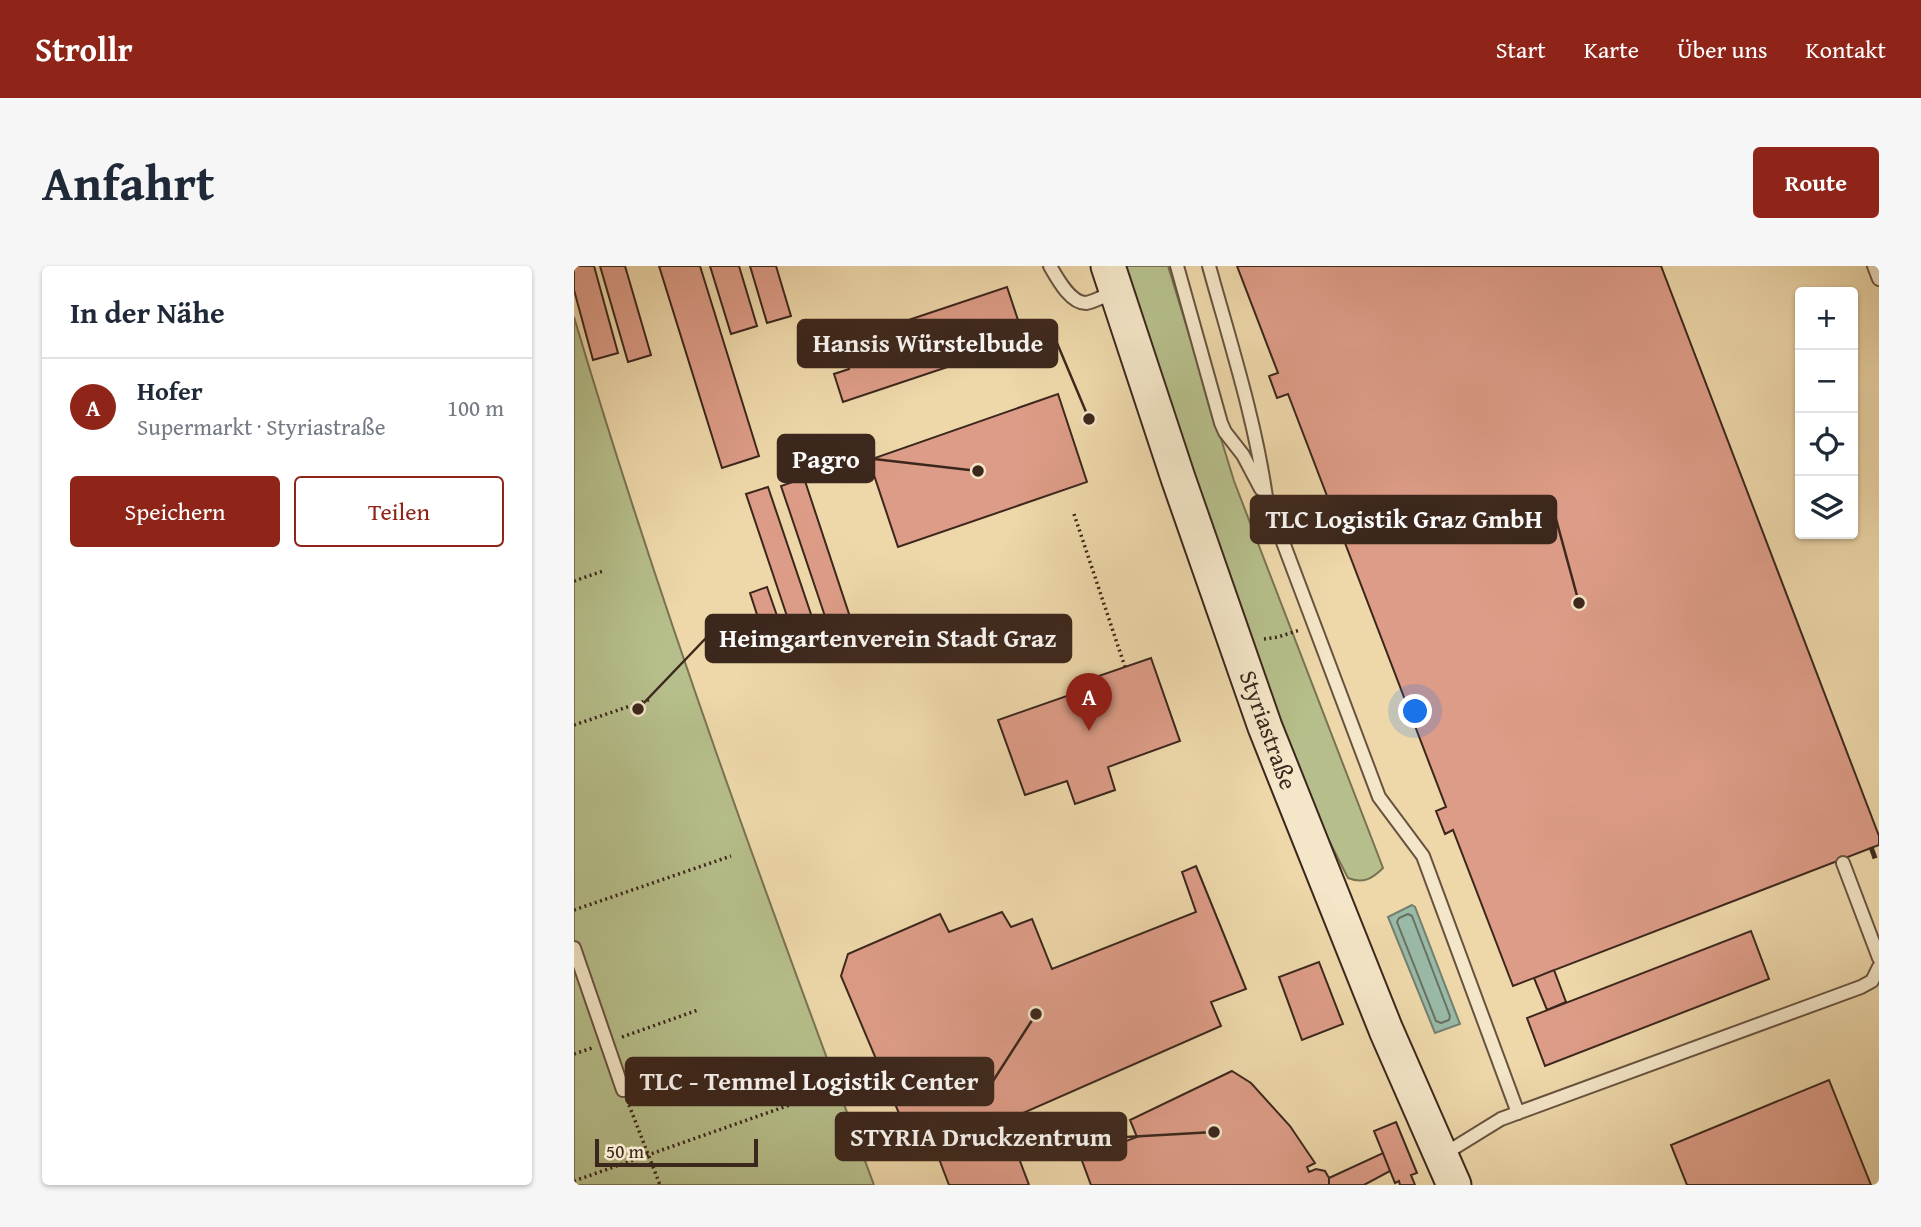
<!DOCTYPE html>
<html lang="de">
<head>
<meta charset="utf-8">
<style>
  :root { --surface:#fff; --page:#f6f6f7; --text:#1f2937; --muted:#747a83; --line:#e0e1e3; --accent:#8f2418 }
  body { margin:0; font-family:"Gentium Book Plus",serif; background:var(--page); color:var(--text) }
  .controls { position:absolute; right:21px; top:21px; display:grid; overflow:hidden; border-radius:7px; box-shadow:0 2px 5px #0004 }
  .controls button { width:63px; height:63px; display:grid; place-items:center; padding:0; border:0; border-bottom:2px solid var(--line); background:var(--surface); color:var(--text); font:35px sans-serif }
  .scale { position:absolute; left:21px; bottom:18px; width:163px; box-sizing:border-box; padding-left:7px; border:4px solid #3c271d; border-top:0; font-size:19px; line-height:24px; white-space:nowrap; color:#3c271d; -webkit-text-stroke:5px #f4e6c8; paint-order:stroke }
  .you { position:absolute; left:842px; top:446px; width:24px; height:24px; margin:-18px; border:5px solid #fff; border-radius:50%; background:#1a73e8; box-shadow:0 0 0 10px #1a73e833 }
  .badge { display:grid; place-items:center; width:46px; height:46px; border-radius:50%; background:var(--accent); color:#fff; font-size:23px; font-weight:700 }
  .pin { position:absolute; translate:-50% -58px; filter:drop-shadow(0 2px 4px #0008) }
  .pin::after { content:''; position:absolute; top:37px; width:24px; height:21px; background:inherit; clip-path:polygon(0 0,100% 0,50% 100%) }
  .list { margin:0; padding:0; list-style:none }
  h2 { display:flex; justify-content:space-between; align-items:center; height:91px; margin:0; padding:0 28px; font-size:30px }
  h2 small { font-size:23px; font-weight:400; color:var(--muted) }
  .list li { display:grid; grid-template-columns:46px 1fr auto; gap:21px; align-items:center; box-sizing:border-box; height:98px; padding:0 28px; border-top:2px solid var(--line) }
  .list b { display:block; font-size:26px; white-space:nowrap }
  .list p { margin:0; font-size:23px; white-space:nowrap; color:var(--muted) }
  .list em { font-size:23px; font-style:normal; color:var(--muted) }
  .actions { display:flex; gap:14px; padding:21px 28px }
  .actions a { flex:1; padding:16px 0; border:2px solid var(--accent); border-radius:7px; text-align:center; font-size:24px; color:var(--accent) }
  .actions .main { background:var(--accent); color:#fff }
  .icon { flex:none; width:38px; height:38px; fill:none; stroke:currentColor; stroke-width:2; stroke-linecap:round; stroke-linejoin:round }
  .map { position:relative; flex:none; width:1305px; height:919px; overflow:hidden; border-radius:7px }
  header { display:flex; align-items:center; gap:42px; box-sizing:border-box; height:98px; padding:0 35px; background:var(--accent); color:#fff }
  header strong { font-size:33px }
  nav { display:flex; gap:38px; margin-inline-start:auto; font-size:24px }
  .intro { display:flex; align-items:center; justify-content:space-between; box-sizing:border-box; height:168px; padding:0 42px }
  h1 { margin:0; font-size:49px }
  .button { padding:18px 32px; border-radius:7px; background:var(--accent); color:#fff; font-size:24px; font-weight:700 }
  main { display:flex; gap:42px; padding:0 42px }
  aside { flex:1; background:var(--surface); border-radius:7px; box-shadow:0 2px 5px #0004 }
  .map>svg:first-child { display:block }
</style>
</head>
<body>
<header>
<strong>Strollr</strong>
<nav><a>Start</a><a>Karte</a><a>Über uns</a><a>Kontakt</a></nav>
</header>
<div class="intro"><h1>Anfahrt</h1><a class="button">Route</a></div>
<main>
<aside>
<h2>In der Nähe<small></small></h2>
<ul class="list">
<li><span class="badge">A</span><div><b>Hofer</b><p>Supermarkt · Styriastraße</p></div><em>100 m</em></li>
</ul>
<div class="actions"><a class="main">Speichern</a><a>Teilen</a></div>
</aside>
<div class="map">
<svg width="1305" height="919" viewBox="0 0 1305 919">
  <rect width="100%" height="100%" fill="#eed8aa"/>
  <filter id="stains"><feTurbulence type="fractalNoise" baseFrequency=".00286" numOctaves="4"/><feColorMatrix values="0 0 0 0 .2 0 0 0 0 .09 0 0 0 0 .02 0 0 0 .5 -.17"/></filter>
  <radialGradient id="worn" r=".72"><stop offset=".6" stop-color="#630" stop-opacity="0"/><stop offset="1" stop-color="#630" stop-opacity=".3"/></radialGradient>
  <path fill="#b6bf8b" stroke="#797354" stroke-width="2" d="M552 0H594L660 215 809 602C798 613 789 618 774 612L743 551 677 381 678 372 668 353 562 45Z
    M0 51C87 344 193 632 300 919H0Z"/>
  <path fill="#99baa7" stroke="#747f70" stroke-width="2" d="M838 639 841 641 886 758 861 767 814 651Z"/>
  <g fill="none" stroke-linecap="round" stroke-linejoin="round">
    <path stroke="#6a7062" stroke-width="2" d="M834 648 838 650 876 750 875 754 867 757 862 755 823 656 825 652Z"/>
  </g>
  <path fill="#dd9c87" stroke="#3c271d" stroke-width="2" d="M0 0H20L44 87 19 94 0 24Z
    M26 0H51L77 89 54 96Z
    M85 0H126L185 190 148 202Z
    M136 0H165L183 60 157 68Z
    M176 0H202L217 50 193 57Z
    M663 0H1087L1305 570V579L939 720 879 564 871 568 862 545 872 541 714 128 703 132 695 110 704 107Z
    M433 21 451 75 269 136 260 108 275 103 266 77Z
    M484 128 513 216 324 281 295 194Z
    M230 212 279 360 257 368 207 220Z
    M194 221 244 369 222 377 172 228Z
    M193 321 208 364 190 370 176 327Z
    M577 392 606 475 534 501 541 524 501 538 493 515 451 529 424 454 513 423 510 415Z
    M622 600 672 723 637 736 647 760 431 855 455 919H375L351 856 332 864 267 710 274 688 366 648 375 666 428 646 437 661 458 653 478 703 622 646 608 606Z
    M1177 665 1195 713 971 800 953 752Z
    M745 696 769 758 728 774 705 711Z
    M980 704 992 736 973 744 960 712Z
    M658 805 677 817 716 860 741 897 733 901 735 906 742 903 751 905 755 912V919H517L507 892 563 871 556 854Z
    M1255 814 1297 919H1113L1097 879Z
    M822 856 843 907 837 909 841 919H826L825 915 821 917 800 865Z
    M809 887 816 905 790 919H755V912Z"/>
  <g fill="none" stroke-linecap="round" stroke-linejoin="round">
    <g stroke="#685340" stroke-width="16">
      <path id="lane" d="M476 0C483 12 496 37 512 37 520 36 532 29 540 26
        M603 0 647 157 651 166 669 189 687 223
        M635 0C656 76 681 153 692 231L805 531 849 590 944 847
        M1300 0 1305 13
        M1269 597 1305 692
        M0 682 49 824
        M867 890 927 853 1287 721 1298 715 1305 701"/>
    </g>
    <g stroke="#3c271d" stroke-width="37">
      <path id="secondary" d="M534 0 604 212 691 461 812 764 880 919"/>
    </g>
    <path stroke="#3c271d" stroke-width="3.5" stroke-dasharray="2 3.5" stroke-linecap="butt" d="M500 248 551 401
      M0 315 29 305
      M690 373 704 371 726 364
      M0 459 77 433
      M0 644 157 590
      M48 771 124 744
      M0 788 18 782
      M55 839 86 919
      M0 915 244 829"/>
    <use href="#lane" stroke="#f4e6c8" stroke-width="12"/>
    <use href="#secondary" stroke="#f4e6c8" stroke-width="33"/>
    <path stroke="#3c271d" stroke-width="5" stroke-dasharray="12 12" stroke-linecap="butt" d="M1297 581 1305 603"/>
  </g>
  <g text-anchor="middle" stroke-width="5" stroke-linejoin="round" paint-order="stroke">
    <g font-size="24" fill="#3c271d" stroke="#f4e6c8">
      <text transform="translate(694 464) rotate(70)" y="8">Styriastraße</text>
    </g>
  </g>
  <path fill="none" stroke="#3c271d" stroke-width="2.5" d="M515 153L483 77M404 205L300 193M1005 337L982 253M64 443L132 372M462 748L419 815M640 866L552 871"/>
  <g fill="#3c271d" stroke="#f4e6c8" stroke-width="2.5">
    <circle cx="515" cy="153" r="7"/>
    <circle cx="404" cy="205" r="7"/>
    <circle cx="1005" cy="337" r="7"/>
    <circle cx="64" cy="443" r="7"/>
    <circle cx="462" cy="748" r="7"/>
    <circle cx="640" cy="866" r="7"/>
  </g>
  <g fill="#3c271d" stroke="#3c271d" stroke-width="2.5">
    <rect x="224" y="54" width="259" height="47" rx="7"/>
    <rect x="204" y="169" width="96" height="47" rx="7"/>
    <rect x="677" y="230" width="305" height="47" rx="7"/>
    <rect x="132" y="349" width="365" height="47" rx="7"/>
    <rect x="52" y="792" width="367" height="47" rx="7"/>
    <rect x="262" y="847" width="290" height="47" rx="7"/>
  </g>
  <g font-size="26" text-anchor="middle" font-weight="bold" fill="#fff">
    <text x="354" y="86">Hansis Würstelbude</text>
    <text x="252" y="202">Pagro</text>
    <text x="830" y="262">TLC Logistik Graz GmbH</text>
    <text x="314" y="381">Heimgartenverein Stadt Graz</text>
    <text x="235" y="824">TLC - Temmel Logistik Center</text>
    <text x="407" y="880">STYRIA Druckzentrum</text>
  </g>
  <rect width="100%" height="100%" filter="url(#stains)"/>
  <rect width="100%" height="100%" fill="url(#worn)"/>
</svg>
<div class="controls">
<button>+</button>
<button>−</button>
<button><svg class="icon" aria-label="locate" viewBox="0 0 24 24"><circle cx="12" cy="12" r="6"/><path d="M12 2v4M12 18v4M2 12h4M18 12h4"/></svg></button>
<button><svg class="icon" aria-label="layers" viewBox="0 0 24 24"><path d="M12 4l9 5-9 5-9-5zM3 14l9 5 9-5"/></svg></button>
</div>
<div class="scale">50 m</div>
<div class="you"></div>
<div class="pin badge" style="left:515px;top:465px">A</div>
</div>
</main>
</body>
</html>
